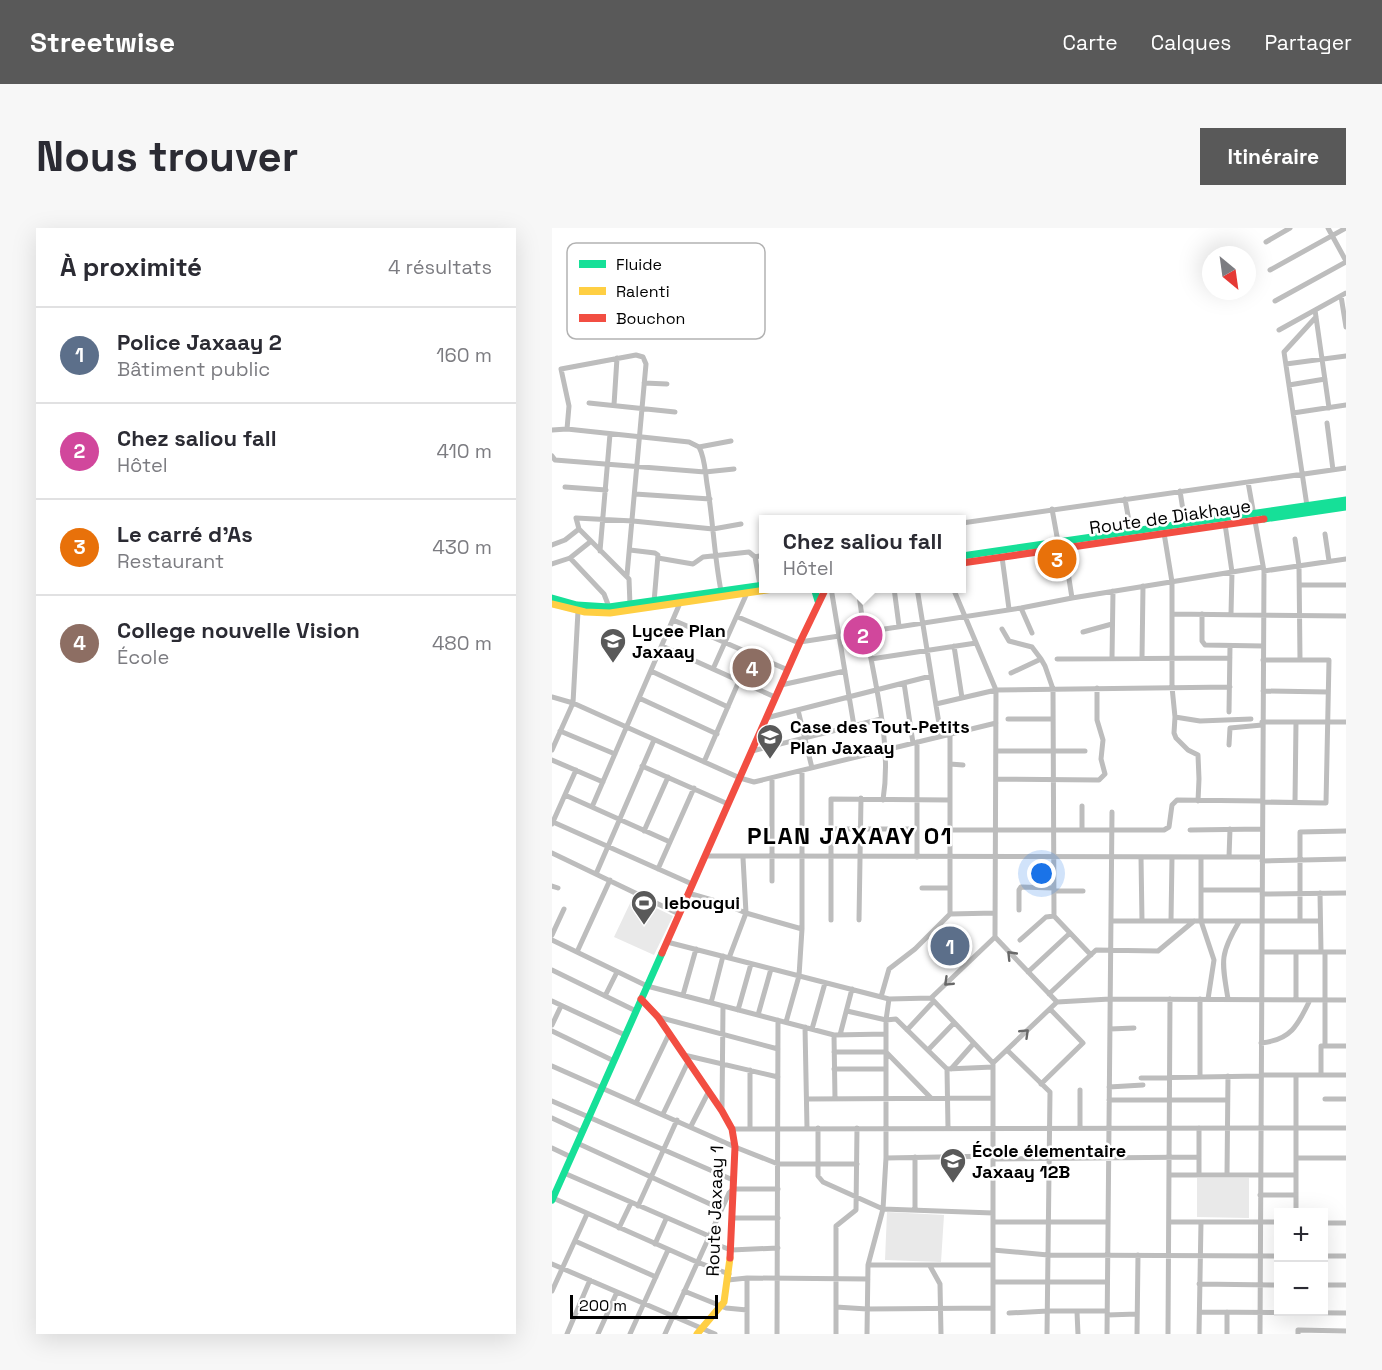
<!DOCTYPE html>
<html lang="fr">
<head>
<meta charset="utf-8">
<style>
  :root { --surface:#fff; --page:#f7f7f7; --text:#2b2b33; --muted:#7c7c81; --line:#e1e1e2; --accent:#595959 }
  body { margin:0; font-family:"Space Grotesk",sans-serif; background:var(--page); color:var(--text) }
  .controls { position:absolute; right:18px; bottom:18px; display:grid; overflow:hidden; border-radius:0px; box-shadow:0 6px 24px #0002 }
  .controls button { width:54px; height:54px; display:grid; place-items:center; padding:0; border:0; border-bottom:2px solid var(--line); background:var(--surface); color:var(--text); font:30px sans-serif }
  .compass { position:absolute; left:650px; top:18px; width:54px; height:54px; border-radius:50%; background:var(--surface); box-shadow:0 6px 24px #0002; rotate:151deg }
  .scale { position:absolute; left:18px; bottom:15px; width:148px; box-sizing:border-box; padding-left:6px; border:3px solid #000; border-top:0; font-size:16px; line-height:21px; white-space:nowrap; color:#000; -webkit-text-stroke:4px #fff; paint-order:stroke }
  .you { position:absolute; left:490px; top:646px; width:21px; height:21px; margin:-15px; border:4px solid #fff; border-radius:50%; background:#1a73e8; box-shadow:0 0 0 9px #1a73e833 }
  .badge { display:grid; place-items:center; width:39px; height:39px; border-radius:50%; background:var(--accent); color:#fff; font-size:20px; font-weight:700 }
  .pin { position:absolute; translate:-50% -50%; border:3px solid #fff; box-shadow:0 2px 6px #0006 }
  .popup { position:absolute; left:207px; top:287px; width:207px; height:78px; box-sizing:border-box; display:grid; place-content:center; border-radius:0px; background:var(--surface); filter:drop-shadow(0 2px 4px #0005); font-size:20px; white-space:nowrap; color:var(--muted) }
  .popup b { font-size:22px; color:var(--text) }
  .popup::after { content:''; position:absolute; left:50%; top:100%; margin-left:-12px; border:12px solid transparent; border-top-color:var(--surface) }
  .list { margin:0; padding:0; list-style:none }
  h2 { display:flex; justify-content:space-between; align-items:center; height:78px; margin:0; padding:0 24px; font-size:26px }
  h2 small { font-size:20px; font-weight:400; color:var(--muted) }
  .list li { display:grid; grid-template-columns:39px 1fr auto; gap:18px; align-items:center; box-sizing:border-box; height:96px; padding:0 24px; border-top:2px solid var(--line) }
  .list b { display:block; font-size:22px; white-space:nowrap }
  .list p { margin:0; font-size:20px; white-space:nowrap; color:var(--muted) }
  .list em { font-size:20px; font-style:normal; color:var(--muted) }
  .map { position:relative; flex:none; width:794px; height:1106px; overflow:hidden; border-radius:0px }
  header { display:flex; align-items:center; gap:36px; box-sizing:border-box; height:84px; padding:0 30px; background:var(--accent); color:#fff }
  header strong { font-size:28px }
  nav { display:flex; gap:33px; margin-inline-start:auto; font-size:21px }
  .intro { display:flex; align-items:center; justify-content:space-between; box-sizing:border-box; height:144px; padding:0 36px }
  h1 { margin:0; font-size:42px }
  .button { padding:15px 27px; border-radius:0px; background:var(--accent); color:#fff; font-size:21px; font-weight:700 }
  main { display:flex; gap:36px; padding:0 36px }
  aside { flex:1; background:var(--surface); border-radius:0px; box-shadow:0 6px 24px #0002 }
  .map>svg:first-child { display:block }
</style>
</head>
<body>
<header>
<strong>Streetwise</strong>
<nav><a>Carte</a><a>Calques</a><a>Partager</a></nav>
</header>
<div class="intro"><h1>Nous trouver</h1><a class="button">Itinéraire</a></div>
<main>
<aside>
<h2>À proximité<small>4 résultats</small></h2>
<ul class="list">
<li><span class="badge" style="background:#5c6f8a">1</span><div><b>Police Jaxaay 2</b><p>Bâtiment public</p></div><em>160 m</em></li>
<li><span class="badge" style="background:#d1479c">2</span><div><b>Chez saliou fall</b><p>Hôtel</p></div><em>410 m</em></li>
<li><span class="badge" style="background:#e8710a">3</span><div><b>Le carré d'As</b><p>Restaurant</p></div><em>430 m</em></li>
<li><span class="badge" style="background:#8d6e63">4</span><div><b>College nouvelle Vision</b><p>École</p></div><em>480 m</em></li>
</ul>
</aside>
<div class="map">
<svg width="794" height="1106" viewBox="0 0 794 1106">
  <rect width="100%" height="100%" fill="#fff"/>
  <path fill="#e9e9e9" d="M48 53 49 69 23 73 21 56Z
    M81 669 121 688 102 727 62 709Z
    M645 950H697V990L645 989Z
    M335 984 392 987 389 1034 333 1032Z"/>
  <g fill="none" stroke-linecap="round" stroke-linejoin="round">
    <path stroke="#bdbdbd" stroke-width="5" d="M776 0 794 33
      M714 14 738 0
      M718 42 794 0
      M789 68 794 99
      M723 73 794 34
      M763 82 777 180
      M727 102 794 65
      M734 136 794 128
      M92 155 115 156
      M737 157 773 151
      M37 175 123 184
      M62 177 65 130
      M741 185 794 177
      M775 195 781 242
      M15 201 17 178 9 141 84 127 91 129 94 136 75 347
      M0 202 15 201 137 214 147 219C153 230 153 243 155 256 161 291 162 327 169 363
      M147 219 179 213
      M0 228 3 232 153 244 182 241
      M696 254 712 343 708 1106
      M13 259 54 262
      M628 263 633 295
      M83 266 158 271
      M573 271 579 304
      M755 278 732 124 764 89
      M500 281 506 314
      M410 295 794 240
      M673 296 680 344 679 386
      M612 305 620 354V459L623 489 622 505 624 510 636 522 646 527 647 551 646 573
      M773 306 777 333
      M743 311 747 338 748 432
      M0 317 13 312 27 301
      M512 319 520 370
      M78 322 103 325 106 327 102 374
      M48 323 58 206
      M203 329 212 327
      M450 329 457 381
      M18 330 52 366 57 379
      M106 330 141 336 151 329 197 324 203 329 208 357
      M0 336 18 330 38 314
      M712 343 794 331
      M748 357H794
      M279 360 302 498
      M306 360 312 403
      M342 360 347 398
      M365 360 389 508
      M401 360 444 462 443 709 505 774
      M78 377 77 351 27 301 24 290 81 293 161 301 189 296
      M469 380 480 405
      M620 386 794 388
      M650 386V413L653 417 711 418
      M186 389 247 415
      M121 392 236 442
      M450 401 457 413 480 419 489 431
      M314 403C323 458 340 516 331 572
      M531 404 560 396
      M248 414 469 380 520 370 711 339
      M110 418 223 469
      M402 418 410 470
      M560 430 561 363
      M590 430 591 358
      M319 431 424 415
      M505 431 678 430
      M161 441 195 365
      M99 443 176 479
      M459 445 489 431 493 438 501 461 502 688 539 727
      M352 455 361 515
      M229 457 293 443
      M711 463 776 464
      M0 469 21 475 188 550 202 554 444 495
      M87 470 165 506
      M384 476 444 462 678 459
      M246 482 260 540
      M677 484 678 418
      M623 489 648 493 699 491
      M214 490 379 448
      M456 491H501
      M710 494H794
      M8 503 63 526
      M677 517 678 500 710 497
      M0 522 21 475 26 383
      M200 523 329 491
      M444 523H533
      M0 532 51 554
      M152 534 187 453
      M398 536 411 537
      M90 538 176 576
      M444 551 547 552 553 546 549 531 551 512 545 492V460
      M13 567 118 614
      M710 574 774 575 777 432H711
      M743 575 744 494
      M530 578V602
      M40 579 128 375
      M1 594 140 656
      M0 596 24 542
      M280 601H365
      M398 602H612L617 599 620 577 625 572 710 573
      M638 602 710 601
      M92 603 116 549
      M0 625 127 686
      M153 628 710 629
      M365 629V514
      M589 629 590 693
      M649 629V693L662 732 656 771
      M677 629 678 601
      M710 633 794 631
      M106 641 142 560
      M44 646 102 512
      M220 653V550
      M0 658 6 660
      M370 660H398
      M649 662H710
      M502 663H531
      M136 665 167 674 194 685 250 701
      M768 665 769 724
      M710 666 794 665
      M467 682V662L469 659 502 660
      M398 686V505
      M279 692V571L398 572
      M307 692 309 570
      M559 693H768
      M619 693 620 629
      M748 693V604L794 603
      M0 707 12 681
      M0 712 95 758 282 807 334 806
      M468 712 494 689 502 688
      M115 714 337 771 379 770 443 709
      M25 724 58 652
      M710 724H794
      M177 730 194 685 191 630
      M0 742 84 783
      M476 744 518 705
      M497 766 544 722 606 723 642 693
      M131 767 144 721
      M53 768 65 744
      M329 769 337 741 363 721 398 686 443 685
      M379 770 441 835V1106
      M648 771V849
      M676 771C670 734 667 727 687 694
      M744 772V724
      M0 773 73 807
      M159 775 171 728
      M186 782 199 736
      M295 783 334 792 344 791 395 841 396 900
      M206 787 219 741
      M106 789 226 821
      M234 794 247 748 250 701V543
      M0 797 9 778
      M253 799 255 900
      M260 801 273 755
      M558 801 582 800
      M355 802 382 773
      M0 803 62 833
      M282 807 283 871
      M288 807 300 761
      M709 815C739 812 746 797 758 772
      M773 818V724
      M376 822 402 795
      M455 822 498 864 495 1106
      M282 824H334L379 870
      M132 827 226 849
      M441 835 505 774 558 771 794 772
      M0 838 183 919 226 936H305
      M282 841H334
      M395 841 441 839
      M399 841 422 815
      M198 842V900
      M709 847H794
      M769 847V818H794
      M589 850 709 848
      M489 856 531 815 498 781
      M557 859 591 857
      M255 871 441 870
      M773 871H794
      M557 872H675
      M0 873 181 952
      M84 875 117 806
      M170 881 171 778
      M111 886 136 834
      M0 890 30 904
      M139 898 157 863
      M266 900V948L271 954 331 981 441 985
      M528 900V862
      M647 900V947
      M180 901 794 900
      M25 915 169 981
      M0 920 19 929
      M363 929V982
      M334 930 441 928
      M744 930H794
      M441 931 647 929
      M12 945 157 1008
      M617 947H744
      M675 947 676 848
      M708 967H744
      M1 970 145 1034 177 1046
      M86 978 125 892
      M744 984V847
      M180 990H226
      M441 994H556
      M617 994H726
      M772 995H794
      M67 1000 79 975
      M23 1013 104 1049
      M155 1013 179 1022 226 1020
      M103 1016 114 991
      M441 1022 496 1027 726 1028
      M772 1028H794
      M0 1036 163 1106
      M316 1037H441
      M378 1038 388 1056 389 1106
      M195 1050V1106
      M176 1052 195 1050 316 1051
      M441 1054H555
      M647 1056 726 1057
      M772 1057H794
      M0 1063 35 986
      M132 1063 174 1080 195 1082
      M284 1079 315 1081 441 1080
      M525 1084 526 1106
      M649 1084 794 1085
      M457 1085 496 1083H555
      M555 1087 585 1086
      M15 1106 38 1052
      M46 1106 65 1064
      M78 1106 116 1022
      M113 1106 177 965 181 961H226
      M225 1106 226 792
      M284 1106V998L304 982 305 900
      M315 1106 316 1037 331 981 334 930V792L337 771
      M555 1106 560 584
      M585 1106 586 1027
      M616 1106 618 771
      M647 1106 649 994
      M675 1106V1084
      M746 1106V1102L794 1103"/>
    <path stroke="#16e098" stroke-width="7" d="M712 291 794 279
      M410 328 794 272
      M262 360 266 373
      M0 370 25 377 57 379 212 357
      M0 972 110 725"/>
    <path stroke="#ffcf43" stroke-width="7" d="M0 376 33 384 58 385 228 360
      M145 1106 172 1074 178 1030"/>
    <path stroke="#f24e42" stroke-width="7" d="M410 335 712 291
      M110 725 248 414 274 360
      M89 771 106 789 170 883 180 901 183 919 178 1030"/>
  </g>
  <defs><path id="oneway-chevron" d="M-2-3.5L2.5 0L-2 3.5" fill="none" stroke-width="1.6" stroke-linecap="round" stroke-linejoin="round" transform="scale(1.5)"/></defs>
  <g stroke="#686868">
    <use href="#oneway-chevron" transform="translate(459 727) rotate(-134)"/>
    <use href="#oneway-chevron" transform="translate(396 754) rotate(136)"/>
    <use href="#oneway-chevron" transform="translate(473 805) rotate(-44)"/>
  </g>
  <defs>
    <g id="school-pin" transform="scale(1.35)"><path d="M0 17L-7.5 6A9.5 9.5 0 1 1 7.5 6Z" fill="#595959" stroke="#fff"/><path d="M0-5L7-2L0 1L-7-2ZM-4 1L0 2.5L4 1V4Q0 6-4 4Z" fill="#fff"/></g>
    <g id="stadium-pin" transform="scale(1.35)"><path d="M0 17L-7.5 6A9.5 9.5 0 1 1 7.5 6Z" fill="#595959" stroke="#fff"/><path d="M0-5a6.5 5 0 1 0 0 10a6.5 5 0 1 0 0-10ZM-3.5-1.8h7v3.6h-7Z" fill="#fff"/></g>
  </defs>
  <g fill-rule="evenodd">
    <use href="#school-pin" x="61" y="413"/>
    <use href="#school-pin" x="218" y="509"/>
    <use href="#stadium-pin" x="92" y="675"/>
    <use href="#school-pin" x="401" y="933"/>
  </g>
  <g text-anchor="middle" stroke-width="5" stroke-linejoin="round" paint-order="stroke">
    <g font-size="18" fill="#000" stroke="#fff">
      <text transform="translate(618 289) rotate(-8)" y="6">Route de Diakhaye</text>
      <text transform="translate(163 983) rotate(-88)" y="6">Route Jaxaay 1</text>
    </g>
    <g font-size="18" font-weight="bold" fill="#000" stroke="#fff" text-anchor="start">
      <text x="80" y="409">Lycee Plan<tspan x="80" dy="21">Jaxaay</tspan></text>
      <text x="238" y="505">Case des Tout-Petits<tspan x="238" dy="21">Plan Jaxaay</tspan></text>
      <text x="112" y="681">lebougui</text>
      <text x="420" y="929">École élementaire<tspan x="420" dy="21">Jaxaay 12B</tspan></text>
    </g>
    <g font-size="24" font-weight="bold" letter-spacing="1.5" fill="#000" stroke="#fff">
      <text x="298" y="616">PLAN JAXAAY 01</text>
    </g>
  </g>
  <rect x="15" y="15" width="198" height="96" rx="9" fill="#fff" stroke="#b2b2b2" stroke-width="1.5"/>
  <rect x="27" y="32" width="27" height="8" fill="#16e098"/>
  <rect x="27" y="59" width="27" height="8" fill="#ffcf43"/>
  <rect x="27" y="86" width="27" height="8" fill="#f24e42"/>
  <g font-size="16" fill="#000">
    <text x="64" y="42">Fluide</text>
    <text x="64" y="69">Ralenti</text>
    <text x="64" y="96">Bouchon</text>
  </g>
</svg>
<div class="controls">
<button>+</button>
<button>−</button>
</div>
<svg class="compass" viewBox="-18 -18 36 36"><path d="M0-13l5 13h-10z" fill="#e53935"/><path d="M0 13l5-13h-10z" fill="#7c7c81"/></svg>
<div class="scale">200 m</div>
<div class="you"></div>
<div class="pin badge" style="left:398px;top:718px;background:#5c6f8a">1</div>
<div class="pin badge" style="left:311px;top:407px;background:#d1479c">2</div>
<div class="popup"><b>Chez saliou fall</b>Hôtel</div>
<div class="pin badge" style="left:505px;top:331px;background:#e8710a">3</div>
<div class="pin badge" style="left:200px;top:440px;background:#8d6e63">4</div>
</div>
</main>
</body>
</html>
